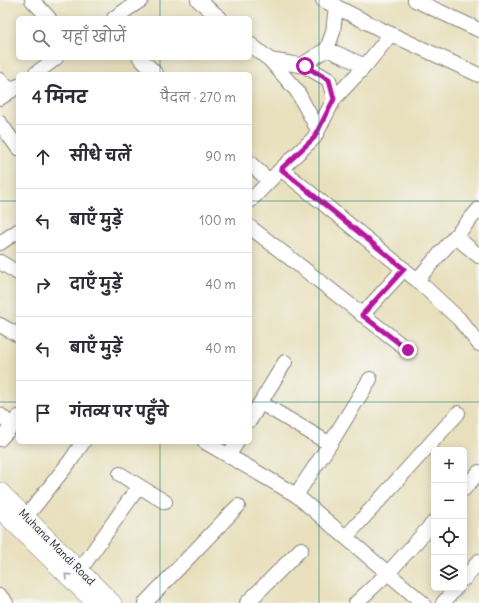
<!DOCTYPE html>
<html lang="hi">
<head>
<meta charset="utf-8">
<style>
  :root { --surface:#fff; --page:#f2f2f3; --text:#2b2b33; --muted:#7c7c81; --line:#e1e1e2 }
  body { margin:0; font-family:Delius,"Playpen Sans Deva",sans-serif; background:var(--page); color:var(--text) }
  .controls { position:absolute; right:12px; bottom:12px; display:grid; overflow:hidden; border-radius:6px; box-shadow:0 2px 10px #0003 }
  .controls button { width:36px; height:36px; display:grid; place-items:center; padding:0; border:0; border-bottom:1px solid var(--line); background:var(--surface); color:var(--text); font:20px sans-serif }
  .stop { position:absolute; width:12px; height:12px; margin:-9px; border:3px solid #b5179e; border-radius:50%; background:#fff }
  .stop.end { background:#b5179e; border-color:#fff; box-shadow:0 1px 4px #0008 }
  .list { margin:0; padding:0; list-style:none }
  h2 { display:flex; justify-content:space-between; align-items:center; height:52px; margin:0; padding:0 16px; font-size:17px }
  h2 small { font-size:13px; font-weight:400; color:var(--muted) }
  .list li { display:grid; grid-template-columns:26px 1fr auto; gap:12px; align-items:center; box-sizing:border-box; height:64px; padding:0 16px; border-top:1px solid var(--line) }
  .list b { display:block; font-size:15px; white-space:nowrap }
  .list em { font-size:13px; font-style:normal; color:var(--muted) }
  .icon { flex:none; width:22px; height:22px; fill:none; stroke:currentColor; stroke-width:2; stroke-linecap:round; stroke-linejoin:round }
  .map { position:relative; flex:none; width:479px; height:603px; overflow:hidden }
  .search { position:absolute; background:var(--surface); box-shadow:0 2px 10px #0003; left:16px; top:16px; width:236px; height:44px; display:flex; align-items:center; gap:10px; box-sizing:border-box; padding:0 14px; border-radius:6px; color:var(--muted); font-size:15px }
  .panel { position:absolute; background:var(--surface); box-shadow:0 2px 10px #0003; left:16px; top:72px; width:236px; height:372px; border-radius:6px }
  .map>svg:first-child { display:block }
</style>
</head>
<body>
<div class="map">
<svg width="479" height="603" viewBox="0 0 479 603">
  <rect width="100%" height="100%" fill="#f6f6f2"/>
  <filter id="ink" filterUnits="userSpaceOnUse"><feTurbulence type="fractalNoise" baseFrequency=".025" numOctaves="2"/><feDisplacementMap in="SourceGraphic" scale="8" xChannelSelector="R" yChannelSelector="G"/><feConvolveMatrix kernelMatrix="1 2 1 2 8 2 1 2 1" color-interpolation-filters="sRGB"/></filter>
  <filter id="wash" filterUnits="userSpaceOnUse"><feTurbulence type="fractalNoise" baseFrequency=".012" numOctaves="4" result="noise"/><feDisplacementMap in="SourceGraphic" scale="16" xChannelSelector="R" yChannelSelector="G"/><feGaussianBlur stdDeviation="0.9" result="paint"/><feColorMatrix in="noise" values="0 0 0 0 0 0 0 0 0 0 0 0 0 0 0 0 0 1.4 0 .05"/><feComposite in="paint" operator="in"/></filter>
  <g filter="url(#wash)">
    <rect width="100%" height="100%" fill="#e8e0bd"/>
  </g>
  <g filter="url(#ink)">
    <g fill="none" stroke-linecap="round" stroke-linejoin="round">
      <g stroke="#85817c" stroke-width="16">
        <path id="minor" d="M32 0 49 18
          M198 0 220 18
          M323 0 380 29 479 75
          M415 0 479 30
          M114 18 141 0
          M250 44 270 60 305 66 329 80 334 99 314 138 281 169 250 201
          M327 49 365 66
          M140 58 156 74
          M270 60 297 91 318 130
          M302 65 327 49 333 32 336 6
          M35 74 56 58
          M0 80 11 91
          M0 98 18 86
          M334 99 365 66 391 34
          M0 123 18 148
          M250 163 269 181
          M281 169 417 280 459 319 479 344
          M250 227 408 350
          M456 237 479 256
          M0 243 18 231
          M0 262 18 273
          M417 280 479 209
          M362 315 404 269
          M0 325 18 335
          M261 403 330 444
          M0 415 12 426
          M250 420 285 362
          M0 439 12 426 18 417
          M205 442 296 495 423 603
          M229 455 237 442
          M120 474 139 486
          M464 489 479 472
          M296 495 330 444 370 379
          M26 517 71 460 83 442
          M346 537 458 413
          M80 570 139 486 165 502
          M464 579 479 561
          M0 596 6 603
          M145 603 238 506
          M247 603 301 549
          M356 603 388 573 434 522
          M443 603 456 588"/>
      </g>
      <g stroke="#85817c" stroke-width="18">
        <path id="major" d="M0 491 113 603
          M0 510 95 603"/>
      </g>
      <use href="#minor" stroke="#fff" stroke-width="14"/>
      <use href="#major" stroke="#fff" stroke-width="17"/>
    </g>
    <defs><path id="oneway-chevron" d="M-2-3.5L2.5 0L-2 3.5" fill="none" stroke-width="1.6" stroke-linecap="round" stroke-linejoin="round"/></defs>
    <use stroke="#9c9ca7" href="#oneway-chevron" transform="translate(67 576) rotate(-136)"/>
  </g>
  <g fill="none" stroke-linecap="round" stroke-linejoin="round" filter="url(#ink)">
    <path stroke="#b5179e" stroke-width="5" d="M305 66 329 80 334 99 314 138 281 169 404 269 362 315 408 350"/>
  </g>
  <path fill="none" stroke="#0f766e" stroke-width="1" stroke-opacity="0.55" d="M160 0V18M319 0V603M160 58V74M0 201H18M250 201H479M0 402H18M250 402H479M160 442V603"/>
  <g text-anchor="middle" stroke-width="3" stroke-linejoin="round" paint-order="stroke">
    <g font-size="11" fill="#22223b" stroke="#f6f6f2">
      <text transform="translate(57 547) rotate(45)" y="4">Muhana Mandi Road</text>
    </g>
  </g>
</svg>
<div class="controls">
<button>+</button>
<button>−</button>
<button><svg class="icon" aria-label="locate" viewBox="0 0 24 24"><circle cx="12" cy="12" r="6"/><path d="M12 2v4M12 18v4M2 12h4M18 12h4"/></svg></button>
<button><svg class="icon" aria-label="layers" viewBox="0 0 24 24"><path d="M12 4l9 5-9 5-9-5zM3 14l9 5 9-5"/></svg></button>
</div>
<div class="stop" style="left:305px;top:66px"></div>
<div class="stop end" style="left:408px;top:350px"></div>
<div class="search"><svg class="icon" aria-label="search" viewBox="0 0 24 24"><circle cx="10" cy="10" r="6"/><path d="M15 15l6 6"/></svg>यहाँ खोजें</div>
<section class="panel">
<h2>4 मिनट<small>पैदल · 270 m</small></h2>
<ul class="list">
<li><svg class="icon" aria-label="ahead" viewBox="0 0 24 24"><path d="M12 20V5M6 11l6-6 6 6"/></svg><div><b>सीधे चलें</b></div><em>90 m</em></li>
<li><svg class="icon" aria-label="left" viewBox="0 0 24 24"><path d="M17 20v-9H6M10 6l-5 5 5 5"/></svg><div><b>बाएँ मुड़ें</b></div><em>100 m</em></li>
<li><svg class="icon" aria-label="right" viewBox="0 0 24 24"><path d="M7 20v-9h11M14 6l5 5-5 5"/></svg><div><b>दाएँ मुड़ें</b></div><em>40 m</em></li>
<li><svg class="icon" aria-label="left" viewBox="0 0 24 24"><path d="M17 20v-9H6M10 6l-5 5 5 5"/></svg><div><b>बाएँ मुड़ें</b></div><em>40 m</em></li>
<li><svg class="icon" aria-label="arrive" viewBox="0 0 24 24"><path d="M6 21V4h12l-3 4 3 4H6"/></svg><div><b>गंतव्य पर पहुँचे</b></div></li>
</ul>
</section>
</div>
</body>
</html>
